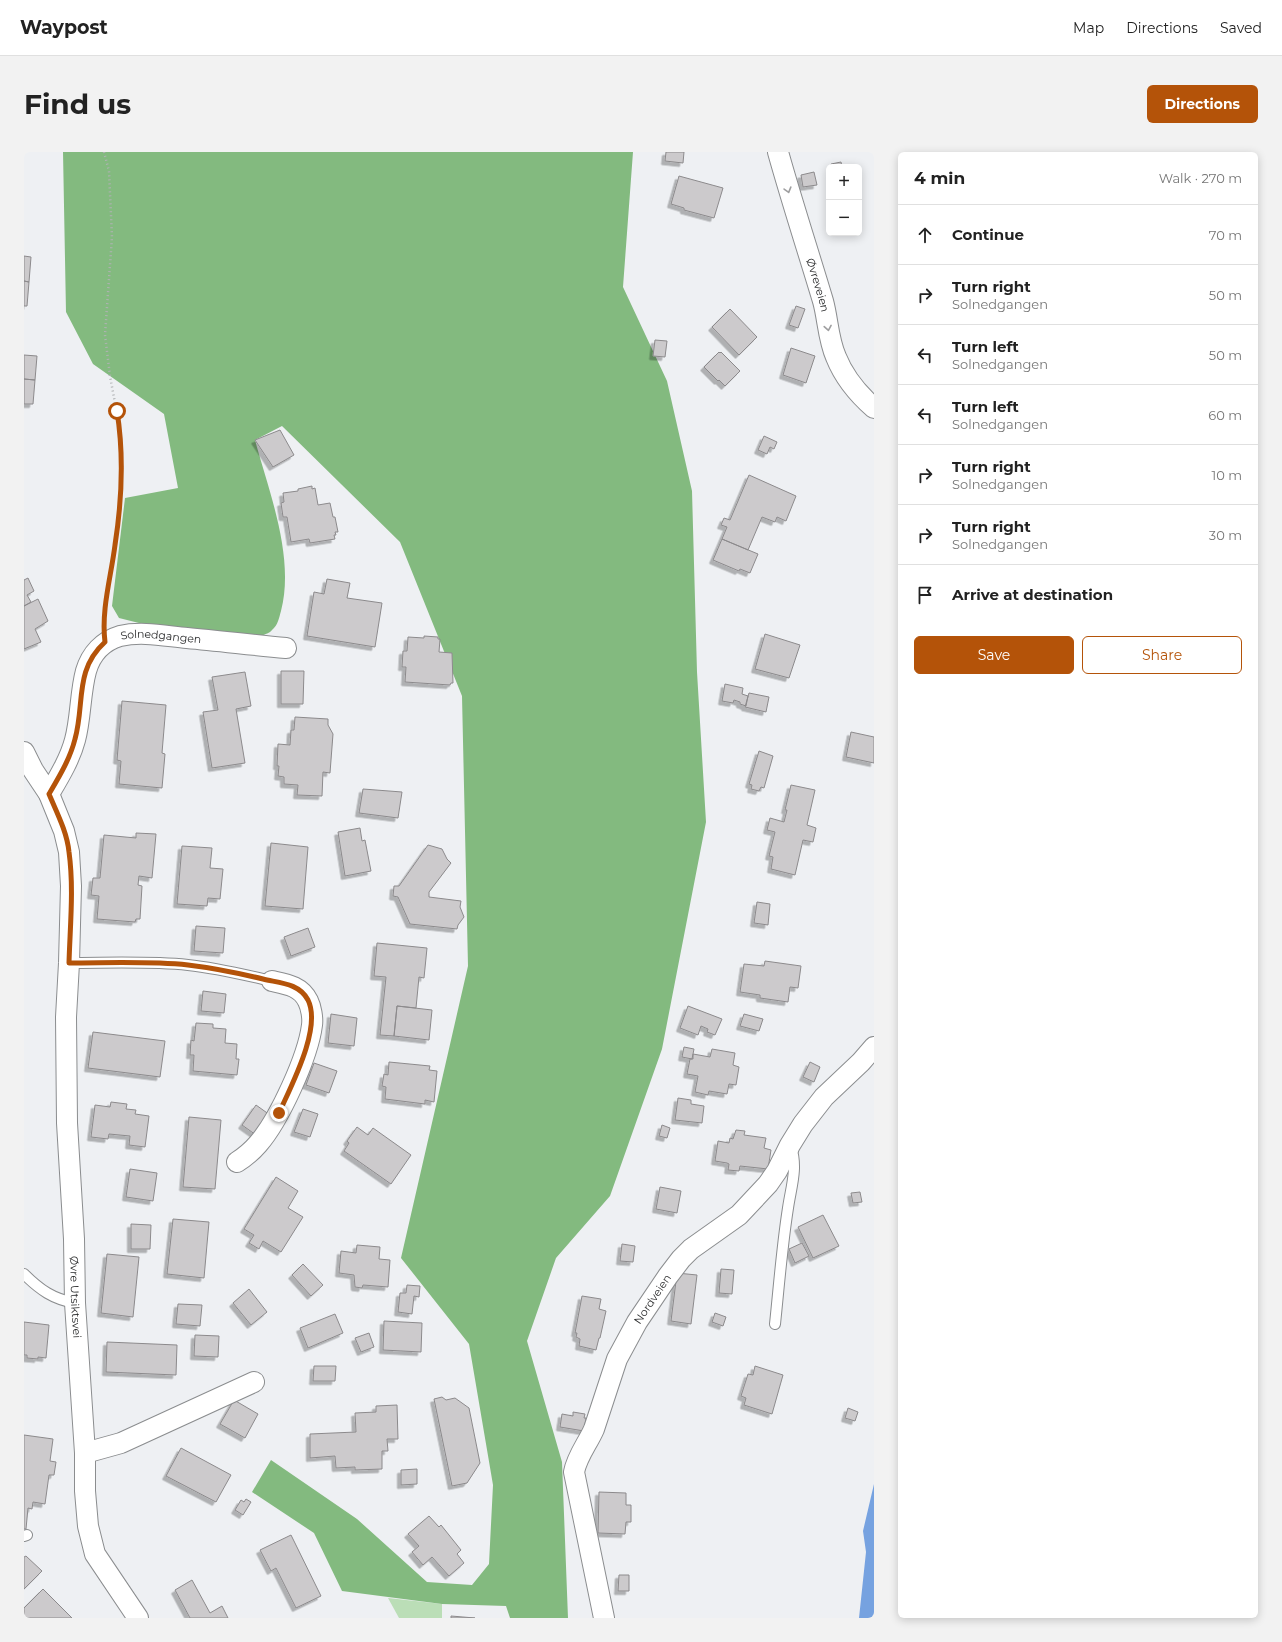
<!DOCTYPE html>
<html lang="en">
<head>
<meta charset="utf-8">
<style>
  :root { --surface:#fff; --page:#f2f2f2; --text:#222; --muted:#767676; --line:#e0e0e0; --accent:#b45309 }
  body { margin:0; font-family:Montserrat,sans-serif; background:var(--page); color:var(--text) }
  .controls { position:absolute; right:12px; top:12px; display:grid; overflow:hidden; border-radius:6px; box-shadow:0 2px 10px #0003 }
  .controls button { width:36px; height:36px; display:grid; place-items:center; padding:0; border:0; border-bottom:1px solid var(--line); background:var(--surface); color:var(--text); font:20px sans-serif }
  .stop { position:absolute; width:12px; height:12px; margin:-9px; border:3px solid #b45309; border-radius:50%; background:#fff }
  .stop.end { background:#b45309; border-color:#fff; box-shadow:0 1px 4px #0008 }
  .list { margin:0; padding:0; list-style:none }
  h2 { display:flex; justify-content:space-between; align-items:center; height:52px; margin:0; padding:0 16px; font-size:17px }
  h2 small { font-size:13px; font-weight:400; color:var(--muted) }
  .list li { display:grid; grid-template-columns:26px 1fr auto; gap:12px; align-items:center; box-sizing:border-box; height:60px; padding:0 16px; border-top:1px solid var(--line) }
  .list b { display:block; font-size:15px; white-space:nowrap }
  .list p { margin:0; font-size:13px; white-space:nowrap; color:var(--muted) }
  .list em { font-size:13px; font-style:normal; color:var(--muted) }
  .actions { display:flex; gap:8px; padding:12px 16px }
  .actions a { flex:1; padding:9px 0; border:1px solid var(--accent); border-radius:6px; text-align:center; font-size:14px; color:var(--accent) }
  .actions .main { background:var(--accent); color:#fff }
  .icon { flex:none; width:22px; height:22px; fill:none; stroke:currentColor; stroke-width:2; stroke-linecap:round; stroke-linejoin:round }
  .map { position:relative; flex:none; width:850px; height:1466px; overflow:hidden; border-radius:6px }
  header { display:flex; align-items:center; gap:24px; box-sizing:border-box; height:56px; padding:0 20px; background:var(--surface); border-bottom:1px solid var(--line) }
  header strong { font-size:19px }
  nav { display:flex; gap:22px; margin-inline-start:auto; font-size:14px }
  .intro { display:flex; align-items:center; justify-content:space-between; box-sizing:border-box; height:96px; padding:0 24px }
  h1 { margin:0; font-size:28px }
  .button { padding:10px 18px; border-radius:6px; background:var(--accent); color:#fff; font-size:14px; font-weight:700 }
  main { display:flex; gap:24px; padding:0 24px }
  aside { flex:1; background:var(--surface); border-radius:6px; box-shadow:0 2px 10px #0003 }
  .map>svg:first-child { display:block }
</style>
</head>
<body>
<header>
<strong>Waypost</strong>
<nav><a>Map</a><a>Directions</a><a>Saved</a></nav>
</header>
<div class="intro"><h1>Find us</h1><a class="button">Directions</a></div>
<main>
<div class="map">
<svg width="850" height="1466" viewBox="0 0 850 1466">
  <defs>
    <filter id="shadow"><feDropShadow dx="-3.5" dy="3.5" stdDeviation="0" flood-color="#0004"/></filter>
  </defs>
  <rect width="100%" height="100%" fill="#eef0f3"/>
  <path fill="#bbdeb7" d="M364 1446 418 1452V1466H375Z"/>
  <path fill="#83ba7f" d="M39 0H609L599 135 643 229 668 339 673 520 682 670 638 897 586 1044 532 1106 503 1189 538 1310 544 1466H486L482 1454 418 1452 318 1439 290 1381 228 1340 247 1308 333 1367 403 1430 448 1433 465 1412 469 1333 445 1192 377 1106 444 814 438 544 376 390 258 274 231 288C245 340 271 405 257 459 255 466 254 473 248 478 246 481 241 482 237 484L115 471 95 466 88 454 101 346 154 336 140 262 69 212 42 160Z"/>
  <path fill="#76a2e0" d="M850 1332V1466H835L842 1400 839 1379Z"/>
  <path fill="#cccacc" stroke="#8c8a8c" filter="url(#shadow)" d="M642 0H660L659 11 641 9Z
    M817 10 818 15H808L807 12Z
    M790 20 793 33 779 35 777 23Z
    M655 24 699 36 690 66 660 58V56L647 52Z
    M0 104 7 105 5 130 0 129Z
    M0 129 5 130 3 154H0Z
    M772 154 781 157 774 176 765 173Z
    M706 157 733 185 715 203 688 175Z
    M631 188 643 189 641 205 629 204Z
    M767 196 791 204 782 231 759 223Z
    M695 200 696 201 697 200 716 219 701 234 695 228 694 229 680 215Z
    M0 203 13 204 11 228 0 227Z
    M0 227 11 228 9 252H0Z
    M256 278 270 303 249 315 231 288Z
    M740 284 753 290 750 297 746 295 743 302 734 298Z
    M725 323 772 344 762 369 753 365 751 370 738 365 724 398 698 387 703 375 697 373 700 366 706 368Z
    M288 334V337L291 336 294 353 306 351 309 365H311L314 380H311L312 383H310L311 387 286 391 285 387 267 390 263 365H259L257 351 260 350 259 341 274 339V337Z
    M698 387 734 402 726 421 716 417 715 419 689 408Z
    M4 426 10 439 3 443 7 450 0 454V428Z
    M303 427 326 431 323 446 358 451 351 495 283 484 290 440 300 442Z
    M14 447 24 469 11 477 17 490 0 497V454Z
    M741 482 776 493 765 526 731 517Z
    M400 484 414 485V487H416L415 500 428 501 429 531H427L426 533 381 530 382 515H378L379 499H383L384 485 400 486Z
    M257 519H280L279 552H257Z
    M221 520 227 554 212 557 221 611 188 616 179 560 194 558 188 525Z
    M701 532 719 536 718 542 724 544 722 554 716 552V550L710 548 709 551 698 549Z
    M725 541 745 545 742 560 721 555Z
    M98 549 142 553 138 601 141 602 138 636 95 632 97 609 93 608Z
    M271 565 304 567V573L309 582 306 621 299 620 298 644 273 643 274 633 260 632V625L254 624 255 614H253L254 592 266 593 267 578H270Z
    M827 580 850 585V611L822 605Z
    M735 599 749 604 740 636 737 635 735 639 727 637 728 633 725 632Z
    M767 633 791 638 783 673 792 676 789 690 779 688 771 723 747 717 749 705 745 704 751 680 743 678 746 666 760 670 763 658H761Z
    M339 637 378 640 374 666 335 661Z
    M336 676 338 689 341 688 347 719 321 724 314 680Z
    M112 681 132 682 128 726 115 724 114 733 118 734 116 767H112L111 770 73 767 75 744 67 743 69 726H76L80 683 112 686Z
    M247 691 284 695 279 757 241 754Z
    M404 693 418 697 423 707 427 711 405 740V745L437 749 436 755 440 765 434 773 433 777 386 772 374 745 369 744 370 734H375Z
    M158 694 188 696 186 716 199 717 196 747 184 746 183 754 153 752Z
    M733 750 746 752 744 773 730 771Z
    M172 774 201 776 199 801 170 799Z
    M284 776 291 795 267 804 260 785Z
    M353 791 403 796 400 826 395 825 392 856 373 854 370 884 356 883 362 825 350 824Z
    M741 809 777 814 774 836 766 835 764 850 736 846V843L716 840 720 812 740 814Z
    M179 839 202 842 200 861 177 859Z
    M373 854 408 858 405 888 370 884Z
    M664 854 698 867 691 883 683 880 684 877 677 874 674 883 656 876Z
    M307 862 333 866 330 894 304 891Z
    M720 862 739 867 735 879 716 874Z
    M172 871 189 872V876L202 877 201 891 213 892 212 907H215L213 923 169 919 170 903H166L167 888 170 889Z
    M69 880 141 889 136 925 64 916Z
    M660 895 670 897 668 907 658 905Z
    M688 897 711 901 709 913 715 915 712 933 705 932 703 942 685 939 684 943 671 940 674 924 663 922 666 907H669V902L686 905Z
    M365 910 406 914 405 918 413 919 410 950 401 948V952L361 947 362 935 358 934 360 922 364 923Z
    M786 910 796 915 790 930 779 925Z
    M290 911 313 919 305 941 282 933Z
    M654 946 667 948V952L680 954 678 971 651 968Z
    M87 950 103 952 102 957 112 958 111 962 125 964 121 995 105 993 106 984 85 982 84 987 67 985 71 953 86 955Z
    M232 953 246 963 232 983 218 973Z
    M279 957 294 962 286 985 270 980Z
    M165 965 197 968 191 1037 159 1035Z
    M638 973 646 976 643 986 635 984Z
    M333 975 344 983 349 976 387 1003 367 1032 320 999 325 991 323 989Z
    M712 978 721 979 720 983 742 986 740 996 747 998 744 1017 716 1014 715 1019 704 1018 705 1012 703 1011 691 1009 694 989 705 991 706 986 709 987Z
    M106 1017 133 1021 129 1049 102 1045Z
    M252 1025 274 1039 264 1056 279 1065 257 1100 239 1089 235 1097 225 1091 230 1083 220 1077Z
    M636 1035 657 1039 653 1061 632 1057Z
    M836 1040 838 1050 829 1051 827 1041Z
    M799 1063 815 1094 789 1106 774 1075Z
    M149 1067 185 1070 180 1126 143 1122Z
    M107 1072 127 1073 126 1097H107Z
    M778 1091 785 1104 771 1111 765 1097Z
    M598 1092 611 1094 609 1110 596 1109Z
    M333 1093 356 1095 355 1107 366 1108 364 1135 339 1133 338 1136 331 1135 330 1123 315 1121 317 1099 332 1101Z
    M83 1102 115 1105 109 1165 77 1161Z
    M279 1112 299 1133 287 1144 268 1123Z
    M697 1117 710 1118 708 1142 695 1141Z
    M653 1121 673 1123 667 1172 647 1169Z
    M383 1133 396 1134 395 1145 390 1144 388 1162 374 1160 376 1141H382Z
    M225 1137 243 1160 227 1173 209 1151Z
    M558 1144 577 1147 575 1157 582 1159 576 1186H575L572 1198 555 1194 556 1187 552 1185 553 1181H551Z
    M154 1152 178 1153 176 1174 152 1172Z
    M691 1161 702 1165 699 1174 688 1170Z
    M311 1162 319 1181 284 1196 276 1176Z
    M360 1169 398 1171 397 1200 359 1198Z
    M0 1170 25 1173 22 1206 14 1205V1207L3 1206V1203H0Z
    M345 1181 350 1195 337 1200 331 1186Z
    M171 1183 195 1184 194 1205 170 1204Z
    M83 1190 153 1193 152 1223 82 1220Z
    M290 1214H312L311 1229H289Z
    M731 1214 759 1223 748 1262 720 1253 722 1246 717 1244 724 1222 729 1223Z
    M418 1245 422 1248 431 1246 445 1256 456 1311 443 1331 428 1334 410 1247Z
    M210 1248 234 1262 221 1286 196 1272Z
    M373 1253 374 1287H363L364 1299H358V1317L331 1318V1315L312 1316 311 1304 286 1306V1282L332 1280 331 1261 352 1260V1254Z
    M824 1256 834 1260 831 1269 821 1266Z
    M549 1260 561 1262 560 1266H562L560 1279 536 1275 538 1262 549 1264Z
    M0 1283 29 1287 26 1309 32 1310 30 1323H25L21 1352 9 1350 8 1357 4 1356 2 1377H0Z
    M157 1296 207 1323 192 1350 142 1324Z
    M393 1317V1332L377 1333V1318Z
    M575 1340 602 1341V1353H607V1370H602L601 1382 574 1381Z
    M222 1347 227 1350 219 1363 211 1358 217 1348 220 1350Z
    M405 1364 415 1375 417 1373 437 1398 433 1402 440 1411 425 1424 408 1405 399 1413 388 1400 395 1394 384 1382Z
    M267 1383 297 1444 272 1456 252 1416 247 1419 236 1398Z
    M2 1404 18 1419 0 1437V1405Z
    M595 1423H605V1439H594Z
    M168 1428 186 1461 198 1454 204 1466H166L151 1438Z
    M19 1437 48 1466H0V1456Z
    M427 1464 451 1466H427Z"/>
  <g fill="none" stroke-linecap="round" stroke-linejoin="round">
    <g stroke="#8b8d8f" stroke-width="12">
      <path id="lane" d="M45 811C85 811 125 809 164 813 193 816 221 823 248 829
        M0 1122C16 1138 29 1147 51 1151
        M751 1172C755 1134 758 1094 764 1056 767 1035 774 1016 767 995
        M0 1384 3 1383"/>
    </g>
    <g stroke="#8b8d8f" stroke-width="22">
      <g id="street">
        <path id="s1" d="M754 0C768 50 784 99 799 149 804 167 804 187 812 205 820 225 834 242 850 256"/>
        <path id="s2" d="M0 600 9 618 25 642 40 679 45 700 47 734 45 811 42 865 43 971 50 1087 51 1151 61 1301V1339L64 1374 71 1402 114 1466"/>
        <path id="s3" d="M25 642C35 625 46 607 51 588 57 566 56 541 62 519 67 502 79 489 96 484 118 479 141 484 163 486 196 489 229 493 262 496"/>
        <path d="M213 1010C221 1005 228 999 234 992 255 968 284 905 288 873 289 866 287 855 284 849 277 834 262 832 248 829"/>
        <path d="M61 1301 97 1291 230 1230"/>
        <path id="s4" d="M580 1466 550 1320C553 1304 564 1291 570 1277L593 1207 613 1170 644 1124 657 1107 667 1097 715 1063 744 1032 753 1019 766 993 779 972 800 945 837 910 850 895"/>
      </g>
    </g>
    <path stroke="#b0b2b4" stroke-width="2.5" stroke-dasharray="1 3" stroke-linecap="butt" d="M80 0 85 19 88 85 81 183 86 224 96 278 98 314 94 370 80 466"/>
    <use href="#lane" stroke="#fff" stroke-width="10"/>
    <use href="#street" stroke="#fff" stroke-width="20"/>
  </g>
  <defs><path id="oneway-chevron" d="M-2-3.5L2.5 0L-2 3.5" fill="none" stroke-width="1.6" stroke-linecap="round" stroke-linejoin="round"/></defs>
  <g stroke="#9f9fa0">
    <use href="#oneway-chevron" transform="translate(764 38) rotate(74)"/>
    <use href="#oneway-chevron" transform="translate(804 176) rotate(80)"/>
  </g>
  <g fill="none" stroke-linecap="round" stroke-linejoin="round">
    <path stroke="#b45309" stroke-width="5" d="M93 259C100 303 98 348 91 393 87 425 77 458 81 490 50 518 61 552 51 587 46 607 35 625 25 642 33 661 43 680 45 700 50 736 46 775 45 811 85 811 125 809 164 813 189 816 214 821 239 827 255 831 275 831 284 848 298 876 267 934 255 961"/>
  </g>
  <g text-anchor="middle" stroke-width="3.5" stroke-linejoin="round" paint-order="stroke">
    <g font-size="11" fill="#292a2b" stroke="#fdfeff">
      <text dy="4" stroke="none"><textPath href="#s1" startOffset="139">Øvreveien</textPath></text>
      <text dy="4" stroke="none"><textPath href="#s3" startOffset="222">Solnedgangen</textPath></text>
      <text dy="4" stroke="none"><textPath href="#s2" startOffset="556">Øvre Utsiktsvei</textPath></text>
      <text dy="4" stroke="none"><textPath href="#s4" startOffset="340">Nordveien</textPath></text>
    </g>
  </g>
</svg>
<div class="controls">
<button>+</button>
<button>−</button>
</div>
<div class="stop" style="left:93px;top:259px"></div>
<div class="stop end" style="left:255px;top:961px"></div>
</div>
<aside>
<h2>4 min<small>Walk · 270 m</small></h2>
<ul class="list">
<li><svg class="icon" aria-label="ahead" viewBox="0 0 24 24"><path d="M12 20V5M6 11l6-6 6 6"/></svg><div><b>Continue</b></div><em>70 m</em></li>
<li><svg class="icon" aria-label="right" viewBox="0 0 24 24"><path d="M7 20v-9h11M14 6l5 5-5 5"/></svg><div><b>Turn right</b><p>Solnedgangen</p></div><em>50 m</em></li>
<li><svg class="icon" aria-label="left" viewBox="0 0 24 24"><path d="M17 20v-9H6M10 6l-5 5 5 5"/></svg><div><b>Turn left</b><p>Solnedgangen</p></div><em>50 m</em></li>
<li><svg class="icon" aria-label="left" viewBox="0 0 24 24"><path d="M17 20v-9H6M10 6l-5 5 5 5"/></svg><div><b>Turn left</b><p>Solnedgangen</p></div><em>60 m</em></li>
<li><svg class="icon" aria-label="right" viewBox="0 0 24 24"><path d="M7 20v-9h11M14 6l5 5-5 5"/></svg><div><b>Turn right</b><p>Solnedgangen</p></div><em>10 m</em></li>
<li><svg class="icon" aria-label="right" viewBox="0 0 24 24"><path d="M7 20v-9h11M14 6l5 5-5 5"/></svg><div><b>Turn right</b><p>Solnedgangen</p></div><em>30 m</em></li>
<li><svg class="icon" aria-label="arrive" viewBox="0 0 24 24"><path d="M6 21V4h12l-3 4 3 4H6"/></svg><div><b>Arrive at destination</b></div></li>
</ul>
<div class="actions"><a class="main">Save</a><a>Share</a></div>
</aside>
</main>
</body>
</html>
